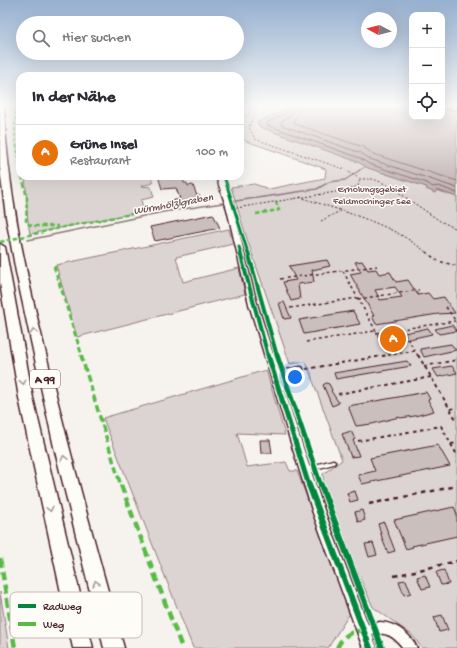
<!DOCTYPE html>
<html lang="de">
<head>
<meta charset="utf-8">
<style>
  :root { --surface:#fff; --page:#f2f2f3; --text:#2b2b33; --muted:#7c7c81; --line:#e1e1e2; --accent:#111827 }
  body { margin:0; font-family:"Gochi Hand",sans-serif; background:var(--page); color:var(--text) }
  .controls { position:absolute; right:12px; top:12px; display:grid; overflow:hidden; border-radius:8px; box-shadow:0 4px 16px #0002 }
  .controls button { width:36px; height:36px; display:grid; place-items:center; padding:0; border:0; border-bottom:1px solid var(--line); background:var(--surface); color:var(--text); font:20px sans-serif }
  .compass { position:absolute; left:361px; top:12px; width:36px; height:36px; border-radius:50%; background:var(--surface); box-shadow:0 4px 16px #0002; rotate:277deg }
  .you { position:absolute; left:295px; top:377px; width:14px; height:14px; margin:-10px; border:3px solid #fff; border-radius:50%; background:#1a73e8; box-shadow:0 0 0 6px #1a73e833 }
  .badge { display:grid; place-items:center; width:26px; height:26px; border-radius:50%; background:var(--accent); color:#fff; font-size:13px; font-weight:700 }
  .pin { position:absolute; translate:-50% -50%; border:2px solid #fff; box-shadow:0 1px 4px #0006 }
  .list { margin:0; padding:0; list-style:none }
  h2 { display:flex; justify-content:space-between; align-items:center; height:52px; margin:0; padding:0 16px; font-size:17px }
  h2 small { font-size:13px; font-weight:400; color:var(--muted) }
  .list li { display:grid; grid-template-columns:26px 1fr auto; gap:12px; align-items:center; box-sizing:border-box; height:56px; padding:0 16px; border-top:1px solid var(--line) }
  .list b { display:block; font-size:15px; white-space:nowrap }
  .list p { margin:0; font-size:13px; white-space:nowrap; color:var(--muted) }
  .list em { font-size:13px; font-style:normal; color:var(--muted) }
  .icon { flex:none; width:22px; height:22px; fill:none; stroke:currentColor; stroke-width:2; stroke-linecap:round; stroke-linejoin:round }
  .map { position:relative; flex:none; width:457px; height:648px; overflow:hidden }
  .search { position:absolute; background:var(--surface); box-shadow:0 4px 16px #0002; left:16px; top:16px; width:228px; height:44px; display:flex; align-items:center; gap:10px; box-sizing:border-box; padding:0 14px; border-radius:22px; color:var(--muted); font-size:15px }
  .panel { position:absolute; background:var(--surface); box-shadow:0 4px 16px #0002; left:16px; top:72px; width:228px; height:108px; border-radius:12px }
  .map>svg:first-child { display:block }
</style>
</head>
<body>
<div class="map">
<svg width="457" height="648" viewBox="0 0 457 648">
  <rect width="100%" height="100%" fill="#f6f3ef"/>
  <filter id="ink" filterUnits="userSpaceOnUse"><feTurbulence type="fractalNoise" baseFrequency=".025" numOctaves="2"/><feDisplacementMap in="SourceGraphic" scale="8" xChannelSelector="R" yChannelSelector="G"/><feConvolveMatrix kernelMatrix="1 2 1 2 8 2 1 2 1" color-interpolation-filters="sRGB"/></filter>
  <g filter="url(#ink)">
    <path fill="#dcd4d2" stroke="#937a7e" d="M249 106H287L283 111 257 123 260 127 359 162 368 168 457 197V648H422L412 635 373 607 332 515 324 493 323 474 342 460 306 362 290 364 247 239 231 187 254 184 269 189 325 178 326 169 246 141 240 136V116L248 115Z
      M25 176H151L153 183 141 186 151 187 154 197 141 200 144 211 30 234C26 215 27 195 25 176Z
      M229 229 233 244 176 257 183 282 239 268 245 294 77 337 56 265Z
      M266 370 285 435 237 433 247 467 286 462 290 471H297L350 613 328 648H193L103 418Z
      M0 592 9 648H0Z"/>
    <path fill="#bbabac" stroke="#8e7378" d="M287 106H412V117H442V109L457 111V197L437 190 435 193 426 189 427 187 368 168 358 162 260 127 257 122 283 111Z"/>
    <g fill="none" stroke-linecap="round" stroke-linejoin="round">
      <path stroke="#77575f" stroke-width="1" d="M290 106 285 114 268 122 267 125 360 158 369 164 427 183 433 187 439 186 457 193
        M295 106 290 116 281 122V125L361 153 370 159 457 188
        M301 106 294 121 295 124 363 147 373 154 457 181"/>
      <path stroke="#8e7378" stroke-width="1" d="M358 171 365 167"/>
      <path stroke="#8e7378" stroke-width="1.5" d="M28 240 163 212 317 189 329 182 345 180 360 170"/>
    </g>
    <path fill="#cbbfbe" stroke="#4a1f2b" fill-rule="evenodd" d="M158 176H183L184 183H187L188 186 193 185 197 196 199 195 202 201 169 207 167 202 180 199 176 188 162 189Z
      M213 214 220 228 155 241 150 227Z
      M327 260 330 266 312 270 314 282 298 284 300 299 291 301 283 282 296 280 289 266Z
      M362 261 368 270 376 269 379 274 390 272 396 282 408 280 418 295 428 293 433 299 444 297 455 313 438 314 376 324 372 316H374L350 274 361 272 355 262ZM395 287 402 297 380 300 375 290Z
      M284 302 291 318 284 319 279 303Z
      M353 311 360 324 304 334 299 320Z
      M452 325 457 331 439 334 435 329Z
      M428 328 432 334 387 344 382 335 399 332 400 334Z
      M451 344 456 350 433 355 424 357 420 349Z
      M407 361 411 366 336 379 334 373Z
      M452 366 457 373 438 377 433 369Z
      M326 383 329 384 332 390 331 391 339 403 332 406 323 385Z
      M426 392 430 399 428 400 434 411 415 416 400 418 399 417 372 424 356 426 348 406Z
      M351 431 355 439 353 440 359 456 351 457 342 434Z
      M260 440H270L272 453H261Z
      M438 445 450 466 362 484 358 475 375 471 370 458Z
      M355 491 358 500 350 502 347 493Z
      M454 507 457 514V536L412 546 413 547 406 549 394 520Z
      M362 510 365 520 358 522 355 512Z
      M384 522 395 551 388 553 383 541 378 524Z
      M373 543 377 555 369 557 365 544Z
      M444 570 449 584 441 585 436 572Z
      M425 575 430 587 422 589 417 577Z
      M406 580 411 593 404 595 399 581Z
      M442 615 448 630 439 632 434 617Z"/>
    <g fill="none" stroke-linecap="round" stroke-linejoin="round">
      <g stroke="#4a1f2b" stroke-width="7">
        <path id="service" d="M275 374 301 369
          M305 470 333 462"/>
      </g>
      <g stroke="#4a1f2b" stroke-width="3">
        <path id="minor" d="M442 106 457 107V109L442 108Z
          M380 622C396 623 411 634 417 648H403C394 637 388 632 373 634 368 635 366 636 361 634L359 630 361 626Z"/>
      </g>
      <g stroke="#4a1f2b" stroke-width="3">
        <path id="tertiary" d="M216 176H222L233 209 257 304 297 430 325 513 377 648H363L313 513 287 430 249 304 227 209Z"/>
      </g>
      <g stroke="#4a1f2b" stroke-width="3">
        <path id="motorway" d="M0 106H4C7 189 25 269 45 350 69 450 96 549 124 648H104L54 447 16 272 6 217 0 168Z
          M0 244 5 247 33 398 93 648H73L19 398 0 283Z"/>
      </g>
      <path stroke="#4a1f2b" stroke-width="1" stroke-dasharray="2 2" stroke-linecap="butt" d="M258 106 249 127 255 139 344 169 360 179H373L388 185 440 221 457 229
        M287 106 296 107
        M300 197C343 212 392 223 427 253
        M236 208 348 190 358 186 360 179
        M321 221 340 211"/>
      <path stroke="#4a1f2b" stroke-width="1.5" stroke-dasharray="3 3" stroke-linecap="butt" d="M426 252 438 261 457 266
        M343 271 389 355
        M280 279 377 266
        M358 299 419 290
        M446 307 457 323
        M290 308 358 298
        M401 328 418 356
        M376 333 455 321
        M306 342 375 331
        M382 356 415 351"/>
      <path stroke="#4a1f2b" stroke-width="2" stroke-dasharray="3.5 3.5" stroke-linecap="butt" d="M418 355 457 421
        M424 366 457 360
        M306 369 388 355
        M338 394 431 377
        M450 409 457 408
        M358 441 441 426 457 455
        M451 444 457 443"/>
      <path stroke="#4a1f2b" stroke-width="2.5" stroke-dasharray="4.5 4.5" stroke-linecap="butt" d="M369 504 457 486
        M394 576 457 561"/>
      <use href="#service" stroke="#fdfcf7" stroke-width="4"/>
      <use href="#minor" fill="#fdfcf7" fill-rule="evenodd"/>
      <use href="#tertiary" fill="#fdfcf7" fill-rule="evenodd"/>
      <use href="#motorway" fill="#fdfcf7" fill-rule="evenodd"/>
      <path stroke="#58b947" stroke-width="2" stroke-dasharray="3.5 2" stroke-linecap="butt" d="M15 106V138L20 164"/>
      <path stroke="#58b947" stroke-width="2.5" stroke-dasharray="4.5 2.5" stroke-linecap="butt" d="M22 176 27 198 26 222 32 226H58
        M256 214 279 210 276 202
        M0 242 64 227 162 208"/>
      <path stroke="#58b947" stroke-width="3" stroke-dasharray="5.5 3" stroke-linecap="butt" d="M54 266 82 356"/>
      <path stroke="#58b947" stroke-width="3.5" stroke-dasharray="7 3.5" stroke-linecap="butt" d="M81 355 121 486"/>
      <path stroke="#58b947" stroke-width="4.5" stroke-dasharray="9 4.5" stroke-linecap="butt" d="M121 485 182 648
        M0 558 15 648
        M337 648C343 635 351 631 365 630"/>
      <g stroke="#fdfcf7" stroke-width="5">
        <path id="cycleway-far3" d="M224 176 248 253
          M239 247 241 253"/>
      </g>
      <g stroke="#fdfcf7" stroke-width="6">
        <path id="cycleway-far2" d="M240 252 268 356
          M248 252 277 356"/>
      </g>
      <g stroke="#fdfcf7" stroke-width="8">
        <path id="cycleway-far1" d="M268 355 309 486
          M277 355 321 486"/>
      </g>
      <g stroke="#fdfcf7" stroke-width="8">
        <path id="cycleway" d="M309 485 370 648
          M321 485 382 648"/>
      </g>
      <use href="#cycleway-far3" stroke="#00873e" stroke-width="3"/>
      <use href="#cycleway-far2" stroke="#00873e" stroke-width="4"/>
      <use href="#cycleway-far1" stroke="#00873e" stroke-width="5"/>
      <use href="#cycleway" stroke="#00873e" stroke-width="6"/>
    </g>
    <defs><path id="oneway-chevron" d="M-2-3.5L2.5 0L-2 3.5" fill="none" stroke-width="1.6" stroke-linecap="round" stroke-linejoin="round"/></defs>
    <g stroke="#ac999b">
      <use href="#oneway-chevron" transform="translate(34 331) rotate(-102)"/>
      <use href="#oneway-chevron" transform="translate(23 382) rotate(79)"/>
      <use href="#oneway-chevron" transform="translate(64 458) rotate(-103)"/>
      <use href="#oneway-chevron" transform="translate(50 509) rotate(77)"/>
      <use href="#oneway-chevron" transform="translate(96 583) rotate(-106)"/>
    </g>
  </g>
  <linearGradient id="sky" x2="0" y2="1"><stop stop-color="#96b0d0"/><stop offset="0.54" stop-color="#fbfaf8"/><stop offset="1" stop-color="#fbfaf8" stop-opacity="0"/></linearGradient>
  <rect width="457" height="196" fill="url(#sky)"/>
  <g text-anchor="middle" stroke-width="3" stroke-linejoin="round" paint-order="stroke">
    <g font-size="10" fill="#6e4c55" stroke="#fdfcf7">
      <text x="372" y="192">Erholungsgebiet<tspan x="372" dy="12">Feldmochinger See</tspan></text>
    </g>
    <g font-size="11" font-style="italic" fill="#725058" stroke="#fdfcf7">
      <text transform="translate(173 203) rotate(-10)" y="4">Würmhölzlgraben</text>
    </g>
    <rect fill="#fdfcf7" stroke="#806168" stroke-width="1" x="30" y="370" width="30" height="18" rx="3"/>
    <g font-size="11" font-weight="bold" fill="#4a1f2b">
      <text x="45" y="383">A 99</text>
    </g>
  </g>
  <rect x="10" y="592" width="132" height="46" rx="6" fill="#fdfcf7" stroke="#c7baba" stroke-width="1"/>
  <rect x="18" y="604" width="18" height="4" fill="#00873e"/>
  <rect x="18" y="622" width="18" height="4" fill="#58b947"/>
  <g font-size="11" fill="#4a1f2b">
    <text x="43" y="610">Radweg</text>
    <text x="43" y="628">Weg</text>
  </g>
</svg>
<div class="controls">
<button>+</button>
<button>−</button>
<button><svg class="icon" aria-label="locate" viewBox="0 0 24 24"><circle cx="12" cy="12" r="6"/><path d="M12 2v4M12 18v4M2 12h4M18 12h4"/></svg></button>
</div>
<svg class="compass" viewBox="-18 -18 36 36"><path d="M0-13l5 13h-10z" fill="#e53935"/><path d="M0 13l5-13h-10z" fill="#7c7c81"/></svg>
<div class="you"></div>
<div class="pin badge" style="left:393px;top:339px;background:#e8710a">A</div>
<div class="search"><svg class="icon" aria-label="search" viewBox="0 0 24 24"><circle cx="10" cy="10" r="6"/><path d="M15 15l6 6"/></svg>Hier suchen</div>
<section class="panel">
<h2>In der Nähe<small></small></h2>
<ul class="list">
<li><span class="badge" style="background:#e8710a">A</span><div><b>Grüne Insel</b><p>Restaurant</p></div><em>100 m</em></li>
</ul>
</section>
</div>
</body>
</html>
